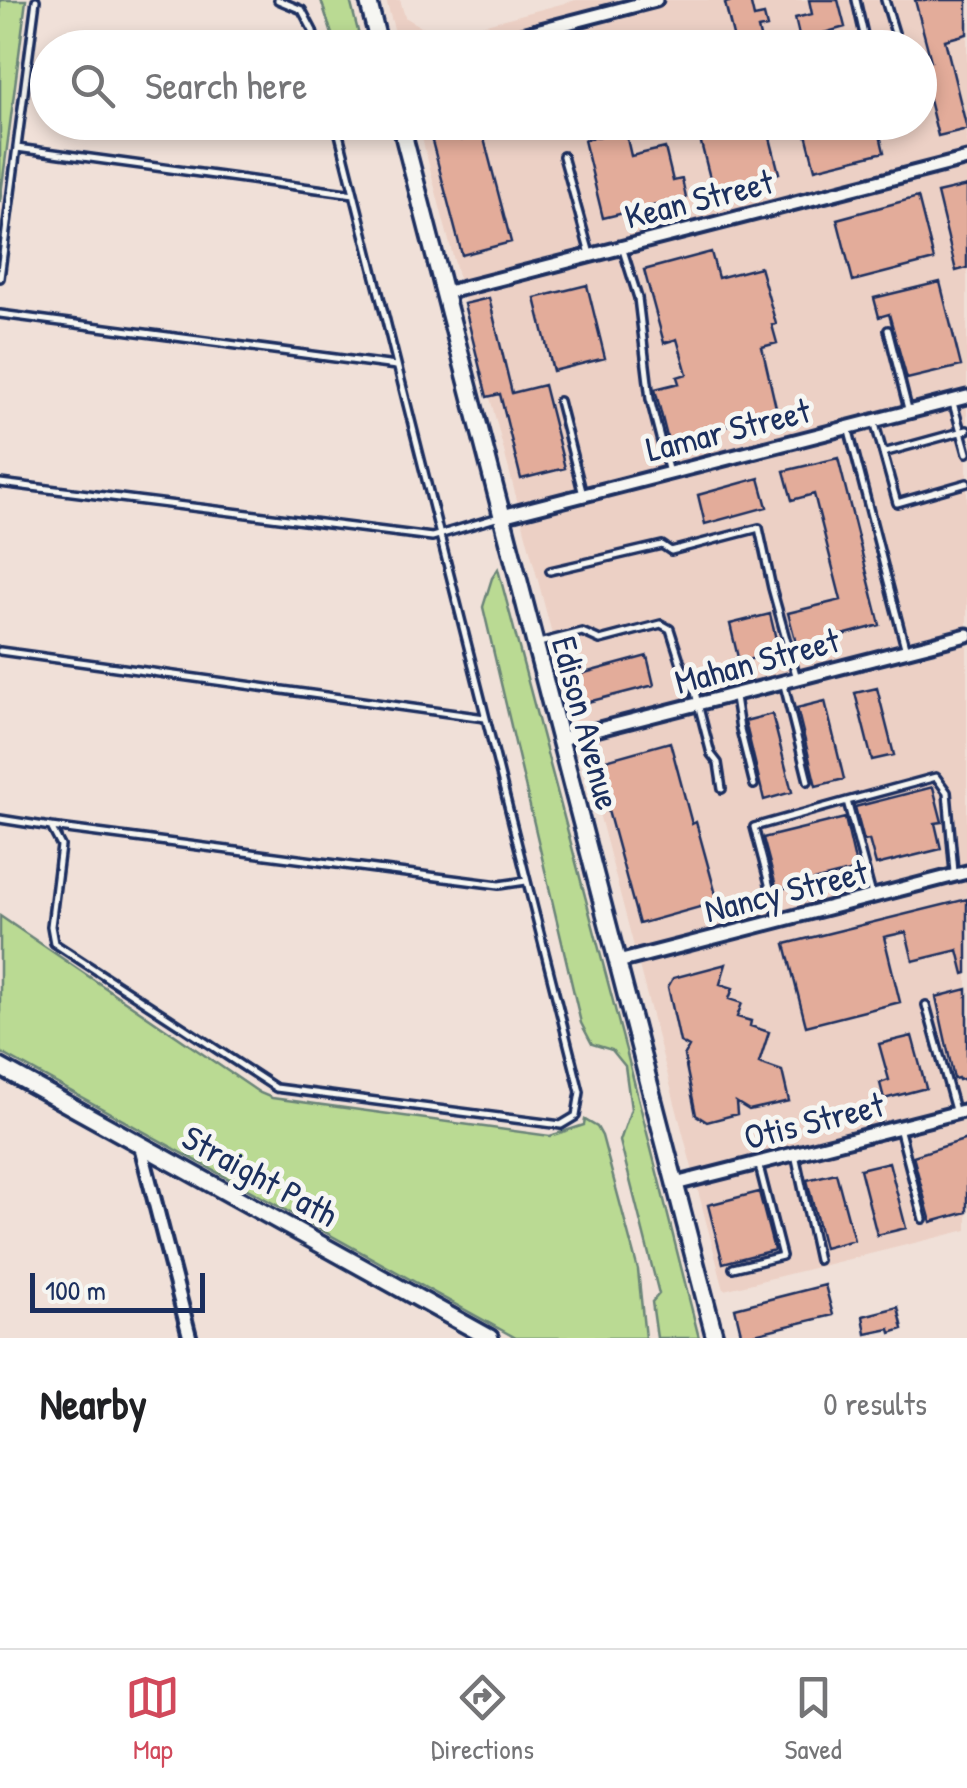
<!DOCTYPE html>
<html lang="en">
<head>
<meta charset="utf-8">
<style>
  :root { --surface:#fff; --page:#f2f2f2; --text:#202124; --muted:#757577; --line:#e0e0e0; --accent:#d1495b }
  body { margin:0; font-family:"Patrick Hand",sans-serif; background:var(--page); color:var(--text) }
  .scale { position:absolute; left:30px; bottom:25px; width:175px; box-sizing:border-box; padding-left:10px; border:5px solid #1b2f5e; border-top:0; font-size:28px; line-height:35px; white-space:nowrap; color:#1b2f5e; -webkit-text-stroke:8px #f6f6f2; paint-order:stroke }
  .list { margin:0; padding:0; list-style:none }
  h2 { display:flex; justify-content:space-between; align-items:center; height:130px; margin:0; padding:0 40px; font-size:42px }
  h2 small { font-size:32px; font-weight:400; color:var(--muted) }
  .icon { flex:none; width:55px; height:55px; fill:none; stroke:currentColor; stroke-width:2; stroke-linecap:round; stroke-linejoin:round }
  .map { position:relative; flex:none; width:967px; height:1338px; overflow:hidden }
  .search { position:absolute; background:var(--surface); box-shadow:0 5px 15px #0003; left:30px; right:30px; top:30px; height:110px; display:flex; align-items:center; gap:25px; box-sizing:border-box; padding:0 35px; border-radius:55px; color:var(--muted); font-size:38px }
  .sheet { height:310px; background:var(--surface) }
  nav { display:flex; justify-content:space-around; align-items:center; box-sizing:border-box; height:140px; border-top:2px solid var(--line); background:var(--surface); font-size:28px; color:var(--muted) }
  nav a { display:grid; justify-items:center; gap:5px }
  nav .on { color:var(--accent) }
  .map>svg:first-child { display:block }
</style>
</head>
<body>
<div class="map">
<svg width="967" height="1338" viewBox="0 0 967 1338">
  <rect width="100%" height="100%" fill="#f0e0d8"/>
  <filter id="ink" filterUnits="userSpaceOnUse"><feTurbulence type="fractalNoise" baseFrequency=".01" numOctaves="2"/><feDisplacementMap in="SourceGraphic" scale="20" xChannelSelector="R" yChannelSelector="G"/><feConvolveMatrix kernelMatrix="1 2 1 2 8 2 1 2 1" color-interpolation-filters="sRGB"/></filter>
  <g filter="url(#ink)">
    <path fill="#ecd0c5" d="M386 0H400L405 17 437 37 576 0H967V1230L724 1290 418 123 920 122V48L399 47Z"/>
    <path fill="#bada93" stroke="#6a8478" stroke-width="2.5" d="M0 0H26L0 202Z
      M321 0H350L362 47H336Z
      M498 569 627 1054 699 1338H657L652 1302 659 1294 620 1141 631 1109 625 1066 612 1050 592 1044 581 1023 483 607 492 578Z
      M0 916 260 1093 272 1098 550 1136 584 1125 585 1120 597 1127 602 1136 638 1270 645 1338H516L0 1052Z"/>
    <path fill="#e3ac9a" stroke="#1b2f5e" stroke-width="2.5" d="M737 0H750L754 17 764 15 767 27 758 29 763 48H736L725 3Z
      M809 0H838L845 27 816 35 819 46 802 48 795 18 812 14Z
      M915 0H967V34L945 40 967 129 938 136 920 64 931 61Z
      M427 122H457L462 140 483 135 511 242 462 255Z
      M714 122H766L779 173 713 190 697 127Z
      M803 122H877L884 152 815 169Z
      M625 130 631 156 665 148 673 181 682 179 686 198 603 218 584 140Z
      M967 186V268L956 271 937 193Z
      M918 197 934 260 853 281 837 219Z
      M711 252 718 278 760 267 776 324 772 325 777 343 762 347 777 412 668 441 655 389 679 383 677 377 687 374 677 339 664 343 644 270Z
      M940 282 961 366 907 379 889 314 879 317 874 298Z
      M587 285 605 358 553 371 535 298Z
      M489 298 512 393 544 385 565 468 521 479 500 394 487 397 464 304Z
      M838 458 880 625 797 647 788 613 841 600 814 494 792 500 784 471Z
      M759 478 767 507 705 524 698 495Z
      M770 614 779 652 739 662 730 624Z
      M647 656 654 685 584 703 577 675Z
      M877 688 894 755 872 760 855 693Z
      M825 701 844 779 816 786 797 708Z
      M772 714 792 792 764 800 745 721Z
      M670 742 692 824 696 822 718 902 639 924 595 763Z
      M933 787 942 822 935 823 941 849 876 865 869 840 864 841 855 807Z
      M845 818 857 870 777 890 763 838Z
      M967 899V973L964 974 958 950 913 961 906 932 884 937 900 1002 806 1026 785 944Z
      M726 964 720 984 733 988 729 999 742 1003 737 1017 751 1021 750 1026 769 1032 759 1063 782 1071 789 1101 749 1110 736 1102 737 1114 707 1122 696 1115 684 1056 689 1047 680 1042 668 987 673 978Z
      M967 989V1078L959 1080 958 1078 954 1079 936 997Z
      M912 1036 926 1088 884 1099 880 1083 889 1080 879 1044Z
      M967 1139V1212L931 1222 913 1156Z
      M889 1162 906 1228 877 1235 860 1169Z
      M836 1173 854 1240 824 1248 807 1180Z
      M759 1192 774 1250 723 1263 708 1205Z
      M825 1285 833 1315 742 1337 735 1308Z
      M898 1307 903 1329 891 1333 890 1329 866 1334 863 1316Z"/>
    <g fill="none" stroke-linecap="round" stroke-linejoin="round">
      <g stroke="#1b2f5e" stroke-width="12">
        <path id="lane" d="M278 0 302 10 313 31 317 48
          M856 0 867 48
          M885 0 898 43
          M17 148 354 194
          M563 156 590 254
          M623 250 638 298 650 399 669 473
          M0 278 36 0
          M0 314 396 366
          M888 330 908 409
          M559 401 583 495
          M953 403 967 453
          M875 424 897 503 967 483
          M849 431 905 647
          M883 453 967 430
          M0 483 432 537 499 517
          M550 571 662 545 671 551 759 528 772 588 796 675
          M539 643 582 632 600 640 661 624 670 629 683 670 695 692 711 754 718 763 722 789
          M0 651 485 718
          M784 685 808 781
          M735 697 740 729 754 785
          M0 819 51 827 61 846 51 926 54 943 276 1088 561 1125 576 1116 580 1092 336 122
          M51 827 499 885 526 881
          M872 895 847 801 936 777 947 792 954 872
          M778 918 754 827 847 801
          M926 1005 955 1110
          M900 1131 923 1219
          M795 1154 818 1260
          M733 1268 782 1256 759 1166"/>
      </g>
      <g stroke="#1b2f5e" stroke-width="19">
        <path id="street" d="M471 48 656 0
          M444 293 967 159
          M502 516 967 397
          M560 739 967 635
          M618 962 967 872
          M140 1144 190 1338
          M675 1184 967 1110"/>
      </g>
      <g stroke="#1b2f5e" stroke-width="22">
        <path id="secondary" d="M368 0 380 48
          M400 122 715 1338
          M0 1067 490 1338"/>
      </g>
      <use href="#lane" stroke="#f6f6f2" stroke-width="5"/>
      <use href="#street" stroke="#f6f6f2" stroke-width="11"/>
      <use href="#secondary" stroke="#f6f6f2" stroke-width="15"/>
    </g>
  </g>
  <g text-anchor="middle" stroke-width="10" stroke-linejoin="round" paint-order="stroke">
    <g font-size="35" fill="#1b2f5e" stroke="#f6f6f2">
      <text transform="translate(699 199) rotate(-14)" y="12">Kean Street</text>
      <text transform="translate(728 430) rotate(-14)" y="12">Lamar Street</text>
      <text transform="translate(757 661) rotate(-15)" y="12">Mahan Street</text>
      <text transform="translate(586 723) rotate(75)" y="12">Edison Avenue</text>
      <text transform="translate(786 891) rotate(-14)" y="12">Nancy Street</text>
      <text transform="translate(814 1121) rotate(-14)" y="12">Otis Street</text>
      <text transform="translate(260 1176) rotate(29)" y="12">Straight Path</text>
    </g>
  </g>
</svg>
<div class="scale">100 m</div>
<div class="search"><svg class="icon" aria-label="search" viewBox="0 0 24 24"><circle cx="10" cy="10" r="6"/><path d="M15 15l6 6"/></svg>Search here</div>
</div>
<section class="sheet">
<h2>Nearby<small>0 results</small></h2>
<ul class="list">
</ul>
</section>
<nav>
<a class="on"><svg class="icon" aria-label="map" viewBox="0 0 24 24"><path d="M3 6l6-2 6 2 6-2v14l-6 2-6-2-6 2zM9 4v14M15 6v14"/></svg>Map</a>
<a><svg class="icon" aria-label="directions" viewBox="0 0 24 24"><path d="M12 3l9 9-9 9-9-9zM9 14v-3h6M13 9l2 2-2 2"/></svg>Directions</a>
<a><svg class="icon" aria-label="saved" viewBox="0 0 24 24"><path d="M7 4h10v16l-5-4-5 4z"/></svg>Saved</a>
</nav>
</body>
</html>
